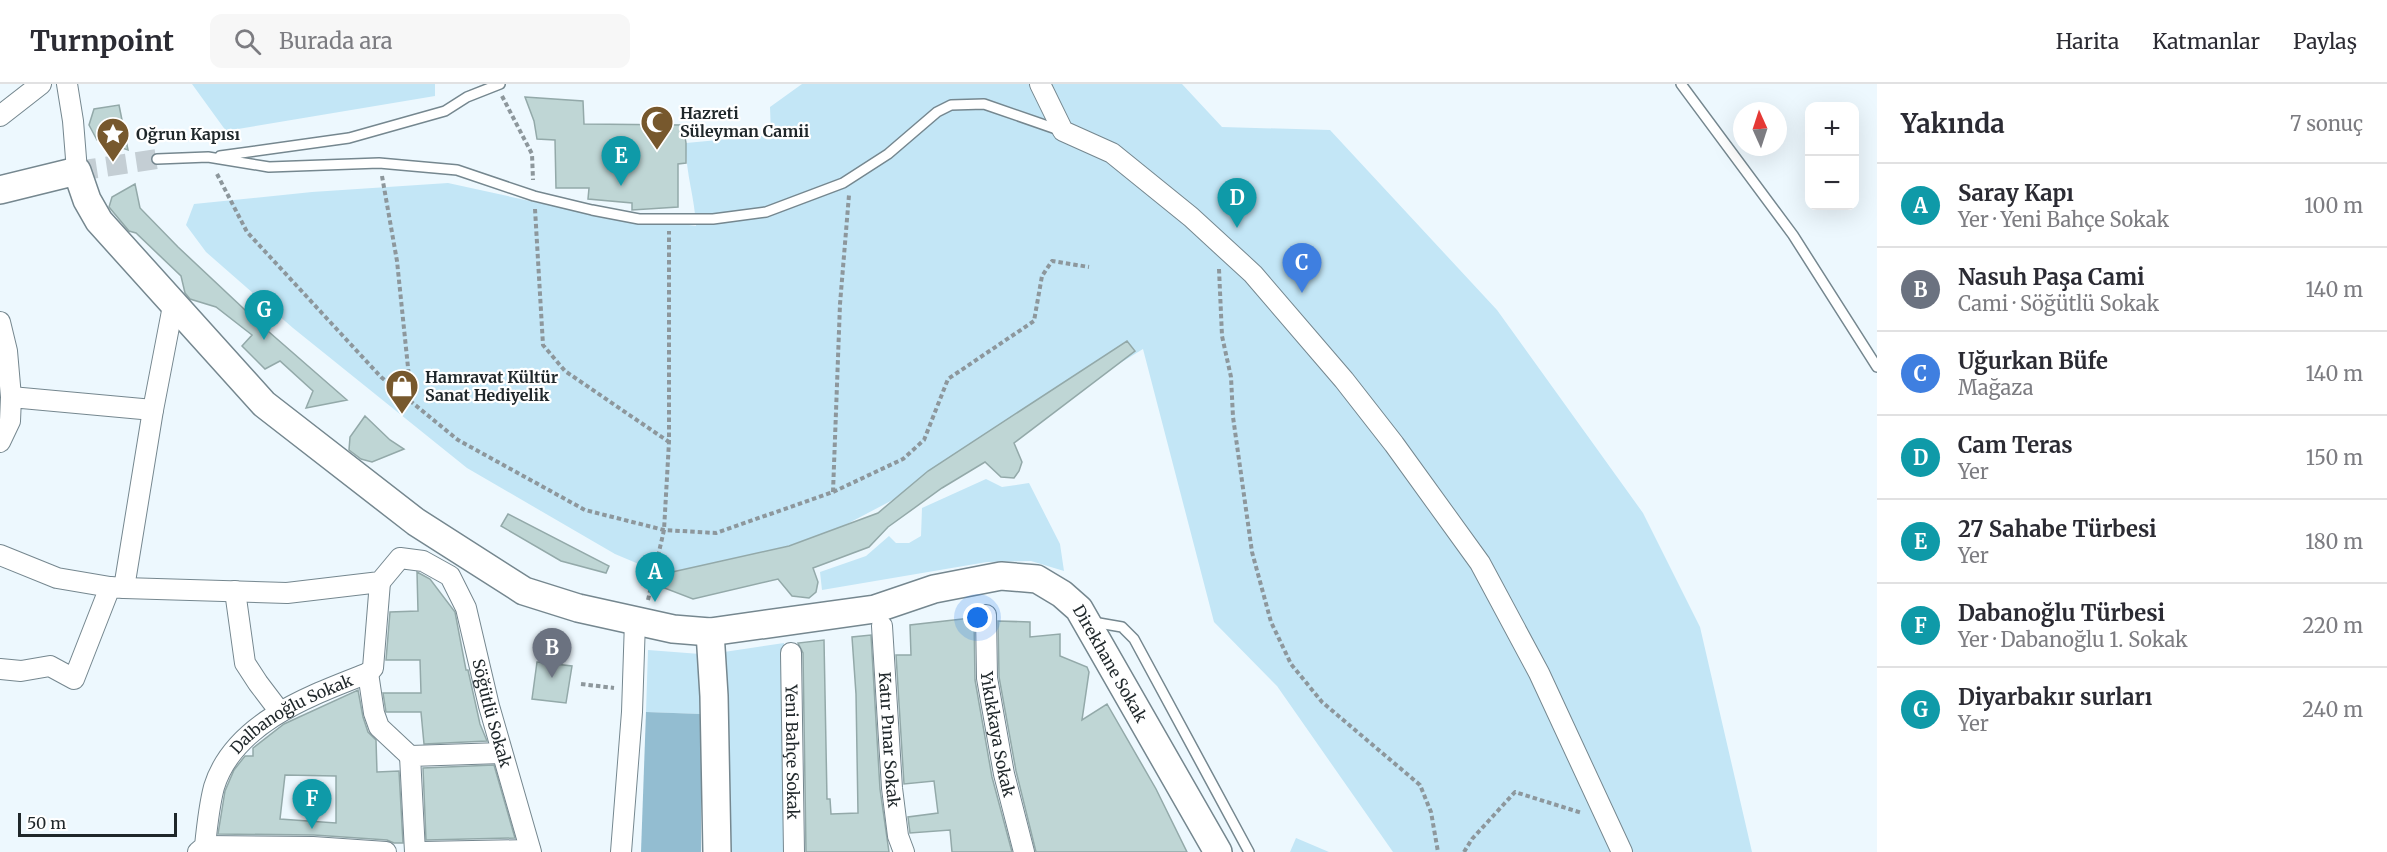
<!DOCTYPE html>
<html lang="tr">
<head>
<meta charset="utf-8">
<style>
  :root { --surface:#fff; --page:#f7f7f7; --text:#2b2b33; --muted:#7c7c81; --line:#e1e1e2; --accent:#77582d }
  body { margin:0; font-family:Merriweather,serif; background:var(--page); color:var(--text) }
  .controls { position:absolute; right:18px; top:18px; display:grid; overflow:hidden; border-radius:12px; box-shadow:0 6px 24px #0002 }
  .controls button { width:54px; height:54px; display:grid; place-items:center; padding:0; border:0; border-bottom:2px solid var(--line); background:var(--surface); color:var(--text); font:30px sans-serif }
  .compass { position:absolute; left:1733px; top:18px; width:54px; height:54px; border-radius:50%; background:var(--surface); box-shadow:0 6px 24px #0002; rotate:357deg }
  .scale { position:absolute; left:18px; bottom:15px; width:159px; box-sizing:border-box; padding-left:6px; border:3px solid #1f272a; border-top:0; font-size:16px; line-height:21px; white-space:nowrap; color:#1f272a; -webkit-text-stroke:4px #fff; paint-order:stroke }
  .you { position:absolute; left:978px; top:534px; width:21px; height:21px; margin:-15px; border:4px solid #fff; border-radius:50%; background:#1a73e8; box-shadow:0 0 0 9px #1a73e833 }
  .badge { display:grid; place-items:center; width:39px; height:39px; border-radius:50%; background:var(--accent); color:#fff; font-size:20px; font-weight:700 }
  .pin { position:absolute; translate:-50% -50px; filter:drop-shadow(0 2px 3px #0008) }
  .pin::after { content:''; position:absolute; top:32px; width:21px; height:18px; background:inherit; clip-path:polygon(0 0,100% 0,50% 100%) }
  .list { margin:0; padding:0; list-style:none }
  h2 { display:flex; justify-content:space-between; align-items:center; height:78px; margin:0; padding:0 24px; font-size:26px }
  h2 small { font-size:20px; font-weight:400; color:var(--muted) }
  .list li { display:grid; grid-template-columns:39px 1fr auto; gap:18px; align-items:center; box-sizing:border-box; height:84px; padding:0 24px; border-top:2px solid var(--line) }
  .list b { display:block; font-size:22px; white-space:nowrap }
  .list p { margin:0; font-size:20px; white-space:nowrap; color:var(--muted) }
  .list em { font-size:20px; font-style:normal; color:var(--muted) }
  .icon { flex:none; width:33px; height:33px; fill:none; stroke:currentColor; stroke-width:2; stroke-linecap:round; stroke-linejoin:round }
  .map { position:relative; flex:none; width:1877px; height:768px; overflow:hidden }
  header { display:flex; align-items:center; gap:36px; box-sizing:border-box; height:84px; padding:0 30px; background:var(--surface); border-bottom:2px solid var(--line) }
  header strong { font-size:28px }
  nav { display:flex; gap:33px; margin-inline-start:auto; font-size:21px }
  .search { width:420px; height:54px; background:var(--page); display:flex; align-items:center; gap:15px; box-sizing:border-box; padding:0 21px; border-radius:12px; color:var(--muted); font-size:22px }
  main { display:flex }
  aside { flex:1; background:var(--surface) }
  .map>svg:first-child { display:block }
</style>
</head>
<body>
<header>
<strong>Turnpoint</strong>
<div class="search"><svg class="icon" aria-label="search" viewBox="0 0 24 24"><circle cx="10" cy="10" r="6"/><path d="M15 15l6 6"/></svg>Burada ara</div>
<nav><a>Harita</a><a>Katmanlar</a><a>Paylaş</a></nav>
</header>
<main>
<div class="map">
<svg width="1877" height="768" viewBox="0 0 1877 768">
  <rect width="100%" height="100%" fill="#edf8fe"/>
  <path fill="#c3e6f6" d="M192 0H435V12L226 47Z
    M802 0H1182L1222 43 1330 46 1497 226 1643 429 1700 543 1752 768H1393L1277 602 1214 538 1143 265 923 400 809 460 693 493 653 486 615 470 467 384 293 244 206 168 186 141 194 120 312 108 448 99 553 122 696 142C695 114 685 87 686 59L771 51 770 23Z
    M986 395 1002 403 1029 399 1060 460 1064 487 1031 477 987 478 822 506 820 488 866 472 889 452 896 459H909L921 452 922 424Z
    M784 559 787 768H726L724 568Z
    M648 566 700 570 701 630 646 628Z
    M1296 754 1329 768H1290Z"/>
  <path fill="#93bdd1" d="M646 628 701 630V768H641Z"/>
  <path fill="#bfd6d5" stroke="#93a9a9" stroke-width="1.5" fill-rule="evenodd" d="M525 13 583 17 584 40 683 41 686 59V79L678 80V123L632 126V119L588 115 589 104H556L555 56 537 55 534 37Z
    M119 21 128 66 97 56 89 41 94 25Z
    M135 100 140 124 178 163 261 241 347 316 306 324 313 307 280 277 265 285 242 262 252 251 216 223 190 215 185 209 181 192 136 149 129 147 109 123 112 113Z
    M1127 257 1135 267 1014 359 1022 378 1019 387 1014 394 1001 393 985 378 942 404 888 443 869 463 813 484 818 498 816 508 809 514 792 512 778 495 693 515 641 495 789 462 878 429 928 387Z
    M365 332 390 356 404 365 372 378 361 375 349 366 350 353Z
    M508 430 609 482 606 489 561 477 501 442Z
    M417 488 430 495 455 528 466 586H468L480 640 487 657 424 660 421 628H386L383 609H421L420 576H386L390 528 418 527Z
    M971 534 974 536 975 596 992 693 1012 768H952L950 746 910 749 908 733 938 729 934 697 904 700 896 571H911L910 541Z
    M998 537 1030 538V553L1060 550V572L1087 583 1089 588 1082 636 1107 620 1156 705 1187 768H1036L1016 687 999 593Z
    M871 551 880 705 889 768H806L803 569 798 559 824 556 827 715H830L831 730 858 729 856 610 852 553Z
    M537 578 572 582 566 619 532 615Z
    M358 606 363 633 368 648 376 656 377 688 399 687 403 759H394L387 756 314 751 218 750 225 707 234 686 245 672H253V664L284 640ZM285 691 336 692V739L280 735Z
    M494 681 515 754 426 756 423 684Z"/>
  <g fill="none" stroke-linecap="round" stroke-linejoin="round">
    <path stroke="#c4ced4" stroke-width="20" stroke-dasharray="20 10" stroke-linecap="butt" d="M77 87 157 75"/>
    <g stroke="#75878f" stroke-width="12">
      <path id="lane" d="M1681 0 1793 151 1877 283
        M220 72 349 54 445 27 467 13 500 0
        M157 75 208 73 269 83 379 79 457 86 534 112 592 126 639 135H713L766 128 843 99 888 70 937 28 951 21 984 20 1062 47
        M1093 538 1122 543 1134 555 1249 768"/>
    </g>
    <g stroke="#75878f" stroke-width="22">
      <g id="street">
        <path d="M67 0 73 37 77 87"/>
        <path d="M1040 0 1063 47 1112 69 1191 133 1253 190 1344 296 1394 360 1480 479 1539 589 1622 768"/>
        <path d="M0 32 41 0"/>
        <path d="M0 238 7 267 11 313"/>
        <path d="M0 358 10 337 11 313 153 326 173 222"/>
        <path d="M0 471 57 494 110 503"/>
        <path id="s1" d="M124 504 287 509 380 498 400 474 423 477 450 492 466 524 489 622 531 768"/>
        <path d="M235 507 245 579 258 599 280 628"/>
        <path id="s2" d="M986 531 987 594 1004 690 1024 768"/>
        <path id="s3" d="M882 542 892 704 898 752 904 768"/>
        <path id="s4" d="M791 569 794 768"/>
        <path d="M0 585 21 587 50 582 74 595 110 503 124 504 153 326"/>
        <path d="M368 589 374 629 379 643 410 672"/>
        <path d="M205 762 313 763 386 768"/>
        <path id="s5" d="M198 768 205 762C207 742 209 722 214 703 234 638 312 611 368 589L373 584 380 498"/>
        <path d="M415 768 410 672 502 669"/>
        <path d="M422 768 530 766"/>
        <path d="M621 768 632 628 635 537"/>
      </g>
    </g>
    <g stroke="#75878f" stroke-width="30">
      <g id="secondary">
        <path id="s6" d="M0 106 77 87 87 116 99 137 264 320 416 438 524 507 578 524 673 545 710 548 875 525 934 505 1001 492 1037 495 1062 510 1079 525 1218 768"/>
        <path d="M710 548 714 612 717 768"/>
      </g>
    </g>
    <path stroke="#8d979c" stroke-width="4" stroke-dasharray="4.5 3" stroke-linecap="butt" d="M502 12 532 70 533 96
      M217 90 247 148 381 293 458 356 585 426 664 446 716 449 833 408 903 375 924 356 948 295 1034 237 1042 192 1052 177 1089 183
      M382 92 397 177 409 293 406 313
      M535 125 543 261 565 287 669 358
      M1219 185 1222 252 1231 293 1233 333 1252 468 1271 538 1291 580 1322 618 1420 701 1431 728 1438 768
      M833 408 840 220 849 111
      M648 516 664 446 669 358V147
      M581 600 614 604
      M1464 768 1472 755 1515 708 1582 729"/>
    <use href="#lane" stroke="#fff" stroke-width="9"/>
    <use href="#street" stroke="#fff" stroke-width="20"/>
    <use href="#secondary" stroke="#fff" stroke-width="27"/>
  </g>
  <defs>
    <g id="mosque-pin" transform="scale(1.725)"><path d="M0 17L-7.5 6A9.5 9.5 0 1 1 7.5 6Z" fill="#77582d" stroke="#fff"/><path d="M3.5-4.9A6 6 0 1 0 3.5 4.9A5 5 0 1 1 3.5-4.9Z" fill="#fff"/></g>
    <g id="sight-pin" transform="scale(1.725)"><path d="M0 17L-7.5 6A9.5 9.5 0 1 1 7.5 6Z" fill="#77582d" stroke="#fff"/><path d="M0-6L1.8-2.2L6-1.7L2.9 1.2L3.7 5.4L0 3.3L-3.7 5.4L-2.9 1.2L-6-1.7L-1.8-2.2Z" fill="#fff"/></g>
    <g id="shop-pin" transform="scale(1.725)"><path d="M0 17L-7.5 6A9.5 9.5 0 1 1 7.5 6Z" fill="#77582d" stroke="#fff"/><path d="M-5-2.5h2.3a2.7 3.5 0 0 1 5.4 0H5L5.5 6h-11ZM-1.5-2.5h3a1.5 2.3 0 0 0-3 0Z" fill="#fff"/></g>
  </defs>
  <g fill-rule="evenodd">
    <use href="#mosque-pin" x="657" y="38"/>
    <use href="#sight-pin" x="113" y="50"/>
    <use href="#shop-pin" x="402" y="302"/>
  </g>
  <g text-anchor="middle" stroke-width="4.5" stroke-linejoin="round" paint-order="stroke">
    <g font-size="16" font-weight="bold" fill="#1f272a" stroke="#fff" text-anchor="start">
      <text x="680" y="35">Hazreti<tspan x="680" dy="18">Süleyman Camii</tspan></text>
      <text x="136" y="56">Oğrun Kapısı</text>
      <text x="425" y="299">Hamravat Kültür<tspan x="425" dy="18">Sanat Hediyelik</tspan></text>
    </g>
    <g font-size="16" fill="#1f272a" stroke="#fff">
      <text dy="6" stroke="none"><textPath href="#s6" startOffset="1340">Direkhane Sokak</textPath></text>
      <text dy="6" stroke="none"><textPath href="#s1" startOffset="486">Söğütlü Sokak</textPath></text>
      <text dy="6" stroke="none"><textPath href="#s5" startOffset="180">Dalbanoğlu Sokak</textPath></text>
      <text dy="6" stroke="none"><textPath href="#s2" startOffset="120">Yıkıkkaya Sokak</textPath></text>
      <text dy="6" stroke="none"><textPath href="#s3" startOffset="114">Katır Pınar Sokak</textPath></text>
      <text dy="6" stroke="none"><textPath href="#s4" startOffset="99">Yeni Bahçe Sokak</textPath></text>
    </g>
  </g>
</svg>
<div class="controls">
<button>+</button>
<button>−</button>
</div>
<svg class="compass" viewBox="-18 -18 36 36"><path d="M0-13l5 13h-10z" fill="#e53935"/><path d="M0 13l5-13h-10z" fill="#7c7c81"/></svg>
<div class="scale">50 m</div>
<div class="you"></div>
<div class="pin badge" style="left:655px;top:518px;background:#0f9aa8">A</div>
<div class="pin badge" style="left:552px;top:594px;background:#6b7280">B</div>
<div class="pin badge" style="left:1302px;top:209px;background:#3f7fe0">C</div>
<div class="pin badge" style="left:1237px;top:144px;background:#0f9aa8">D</div>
<div class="pin badge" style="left:621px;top:102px;background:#0f9aa8">E</div>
<div class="pin badge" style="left:312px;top:745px;background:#0f9aa8">F</div>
<div class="pin badge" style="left:264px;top:256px;background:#0f9aa8">G</div>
</div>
<aside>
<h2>Yakında<small>7 sonuç</small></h2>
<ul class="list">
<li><span class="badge" style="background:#0f9aa8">A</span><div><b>Saray Kapı</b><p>Yer · Yeni Bahçe Sokak</p></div><em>100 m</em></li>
<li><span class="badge" style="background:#6b7280">B</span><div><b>Nasuh Paşa Cami</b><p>Cami · Söğütlü Sokak</p></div><em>140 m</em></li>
<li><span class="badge" style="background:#3f7fe0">C</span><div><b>Uğurkan Büfe</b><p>Mağaza</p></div><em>140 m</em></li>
<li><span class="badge" style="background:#0f9aa8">D</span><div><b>Cam Teras</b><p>Yer</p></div><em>150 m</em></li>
<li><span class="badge" style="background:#0f9aa8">E</span><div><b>27 Sahabe Türbesi</b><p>Yer</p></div><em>180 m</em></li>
<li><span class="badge" style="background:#0f9aa8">F</span><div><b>Dabanoğlu Türbesi</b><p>Yer · Dabanoğlu 1. Sokak</p></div><em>220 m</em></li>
<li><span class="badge" style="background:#0f9aa8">G</span><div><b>Diyarbakır surları</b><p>Yer</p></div><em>240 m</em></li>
</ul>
</aside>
</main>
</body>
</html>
